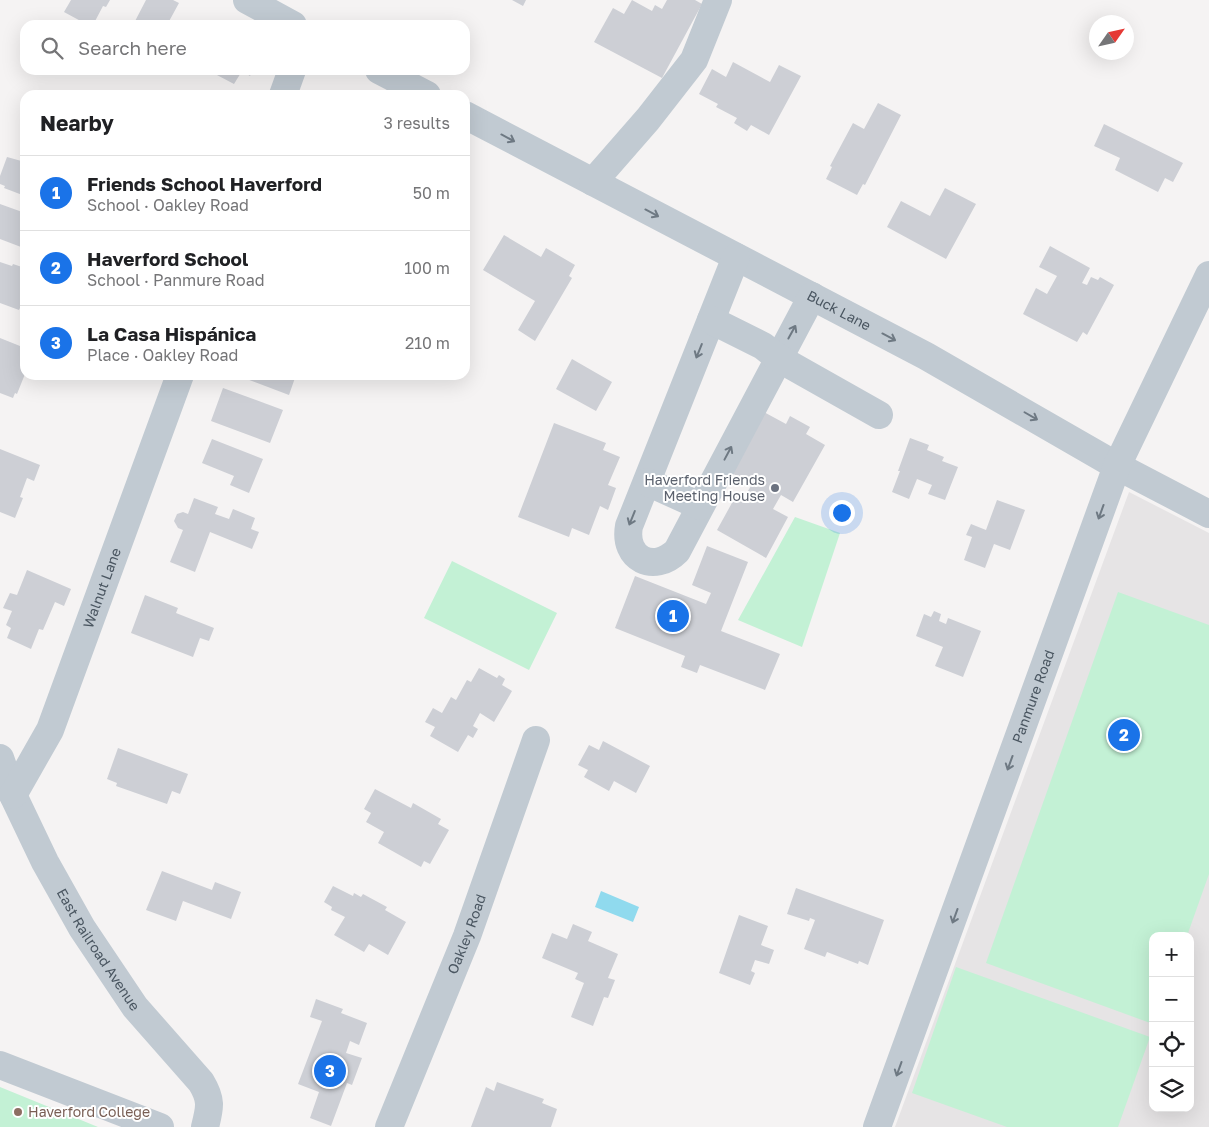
<!DOCTYPE html>
<html lang="en">
<head>
<meta charset="utf-8">
<style>
  :root { --surface:#fff; --page:#f2f2f2; --text:#202124; --muted:#757577; --line:#e0e0e0; --accent:#1a73e8 }
  body { margin:0; font-family:"Golos Text",sans-serif; background:var(--page); color:var(--text) }
  .controls { position:absolute; right:15px; bottom:15px; display:grid; overflow:hidden; border-radius:10px; box-shadow:0 5px 20px #0002 }
  .controls button { width:45px; height:45px; display:grid; place-items:center; padding:0; border:0; border-bottom:1px solid var(--line); background:var(--surface); color:var(--text); font:25px sans-serif }
  .compass { position:absolute; left:1089px; top:15px; width:45px; height:45px; border-radius:50%; background:var(--surface); box-shadow:0 5px 20px #0002; rotate:56deg }
  .you { position:absolute; left:841px; top:512px; width:18px; height:18px; margin:-12px; border:4px solid #fff; border-radius:50%; background:#1a73e8; box-shadow:0 0 0 8px #1a73e833 }
  .badge { display:grid; place-items:center; width:32px; height:32px; border-radius:50%; background:var(--accent); color:#fff; font-size:16px; font-weight:700 }
  .pin { position:absolute; translate:-50% -50%; border:2px solid #fff; box-shadow:0 1px 5px #0006 }
  .list { margin:0; padding:0; list-style:none }
  h2 { display:flex; justify-content:space-between; align-items:center; height:65px; margin:0; padding:0 20px; font-size:21px }
  h2 small { font-size:16px; font-weight:400; color:var(--muted) }
  .list li { display:grid; grid-template-columns:32px 1fr auto; gap:15px; align-items:center; box-sizing:border-box; height:75px; padding:0 20px; border-top:1px solid var(--line) }
  .list b { display:block; font-size:19px; white-space:nowrap }
  .list p { margin:0; font-size:16px; white-space:nowrap; color:var(--muted) }
  .list em { font-size:16px; font-style:normal; color:var(--muted) }
  .icon { flex:none; width:28px; height:28px; fill:none; stroke:currentColor; stroke-width:2; stroke-linecap:round; stroke-linejoin:round }
  .map { position:relative; flex:none; width:1209px; height:1127px; overflow:hidden }
  .search { position:absolute; background:var(--surface); box-shadow:0 5px 20px #0002; left:20px; top:20px; width:450px; height:55px; display:flex; align-items:center; gap:12px; box-sizing:border-box; padding:0 18px; border-radius:15px; color:var(--muted); font-size:19px }
  .panel { position:absolute; background:var(--surface); box-shadow:0 5px 20px #0002; left:20px; top:90px; width:450px; height:290px; border-radius:15px }
  .map>svg:first-child { display:block }
</style>
</head>
<body>
<div class="map">
<svg width="1209" height="1127" viewBox="0 0 1209 1127">
  <rect width="100%" height="100%" fill="#f5f3f3"/>
  <path fill="#e6e4e5" fill-rule="evenodd" d="M1129 492 1209 533V1127H895ZM1153 936H1190V1108H1153Z"/>
  <path fill="#c3f1d5" d="M795 517 840 533 802 647 738 620Z
    M452 561 557 613 529 670 424 618Z
    M1118 592 1209 625V874L1187 936H1153V1024L986 963Z
    M956 967 1150 1037 1118 1127H1007L912 1093Z
    M0 1087 98 1127H0Z"/>
  <path fill="#90daee" d="M601 891 639 907 633 922 595 907Z"/>
  <path fill="#cdcfd5" d="M71 0H110L106 7 103 6 93 25H88L64 12Z
    M146 0H173L179 3 167 25H133Z
    M512 0H526L523 6Z
    M632 0 652 11 655 5 662 9 667 0H695L702 4 662 78 594 42 613 8 624 14Z
    M733 62 770 82 779 65 801 76 769 135 751 125 747 131 734 123 737 118 716 107 718 104 699 94 712 69 726 77Z
    M218 70H253L250 76 242 71 234 84 215 74Z
    M878 103 901 115 865 185 863 184 857 195 826 179 832 167 830 166 853 123 864 129Z
    M1104 124 1183 163 1173 182 1165 178 1158 192 1115 170 1120 158 1094 146Z
    M7 157 25 162V196L4 188 5 186 0 184V176Z
    M945 188 976 204 946 259 887 227 901 201 930 216Z
    M0 204 25 213V236L21 247 0 239Z
    M504 235 541 257 546 248 575 265 569 276 572 278 535 341 518 330 535 301 483 270Z
    M1050 246 1090 268 1082 283 1087 285 1091 277 1098 280 1100 277 1114 285 1087 335 1083 332 1077 342 1023 314 1036 288 1047 294 1057 276 1039 267Z
    M0 262 12 266 13 264 25 268V309L20 308 19 310 0 303Z
    M0 338 25 348V374L17 394 15 393 13 398 0 393Z
    M572 359 612 382 596 411 556 389Z
    M236 375H296L289 395Z
    M223 388 283 410 270 443 211 421Z
    M762 411 786 424 790 416 810 427 806 434 825 445 793 502 781 495 773 509 788 517 766 558 717 530 738 492 745 496 752 484 728 471Z
    M554 423 606 443 603 450 620 457 608 485 616 488 608 510 600 506 589 535 572 528 569 537 518 517Z
    M910 438 929 445 927 450 944 457 942 461 958 467 945 500 928 494 932 485 917 479 909 499 892 492 900 471H898Z
    M212 439 263 459 249 493 230 485 234 476 202 463Z
    M0 449 40 465 34 481 27 478 20 497 23 498 15 518 0 512Z
    M194 498 218 507 215 514 229 519 233 509 255 518 251 529 259 532 252 549 210 532 195 572 170 562 183 530 178 528 174 521 177 514 183 512 188 514Z
    M997 500 1025 510 1010 550 994 544 985 568 964 560 972 537 966 535 971 524 986 530Z
    M707 546 748 562 721 631 780 654 765 690 700 665 697 673 681 667 685 656 615 628 635 576 706 604 711 593 692 585Z
    M27 570 71 589 64 606 55 602 43 630 39 629 31 649 7 638 11 628 6 625 12 611 3 608 10 593 17 595Z
    M145 595 178 608 176 613 214 628 209 641 200 638 193 657 131 633Z
    M934 611 941 614 939 621 946 624 948 618 981 631 963 677 935 666 943 647 916 636 924 614 931 617Z
    M479 668 497 678 499 675 505 679 502 685 512 691 494 722 480 713 473 726 478 729 473 738 468 735 458 752 430 736 435 727 425 722 433 708 442 713 451 697 456 700 467 680 471 682Z
    M603 741 650 766 636 793 614 781 609 791 584 777 588 770 578 765 589 745 599 750Z
    M118 748 188 774 180 794 172 791 167 804 116 786 117 783 107 779Z
    M375 789 411 808 413 803 441 819 438 824 449 830 430 864 424 861 421 867 378 843 384 832 366 822 371 813 364 809Z
    M162 871 212 890 215 882 241 892 231 919 183 901 176 921 146 910Z
    M333 886 353 896 354 893 361 897 363 894 387 907 385 910 406 922 388 955 369 944 364 952 334 935 345 917 331 910 332 907 324 902Z
    M796 888 884 920 868 965 859 961 858 964 827 952 825 957 804 949 815 920 810 918 809 921 787 914Z
    M739 915 768 926 761 945 774 950 769 964 755 960 751 971 755 973 750 985 719 973Z
    M573 924 592 932 588 941 618 954 608 978 615 980 608 998 604 997 593 1026 571 1017 584 983 575 979 578 973 542 958 552 933 567 939Z
    M316 999 343 1009 341 1013 367 1023 359 1045 350 1041 346 1053 362 1058 352 1085 347 1083 331 1126 310 1118 319 1092 298 1084 322 1021 310 1017Z
    M497 1082 544 1099 542 1103 557 1109 551 1127H471L486 1087 494 1091Z"/>
  <g fill="none" stroke-linecap="round" stroke-linejoin="round">
    <g stroke="#c1cad2" stroke-width="28">
      <path d="M247 0 293 25"/>
      <path d="M379 70 427 95"/>
      <path d="M283 95 292 70"/>
      <path id="s1" d="M465 115 926 356 1117 466 1209 514"/>
      <path d="M593 182 648 119 694 60 718 0"/>
      <path d="M736 257 629 526C623 559 654 574 677 551L812 296"/>
      <path d="M711 320 763 346 778 358 879 415"/>
      <path d="M647 482 700 506"/>
      <path id="s2" d="M0 758 13 795 45 862 82 928 135 1007 201 1082C212 1100 210 1107 205 1127"/>
      <path id="s3" d="M13 795 50 730 180 375"/>
      <path d="M0 1065 160 1127"/>
      <path id="s4" d="M389 1127 467 936 536 740"/>
      <path id="s5" d="M877 1127 1117 466 1209 275"/>
    </g>
  </g>
  <defs><path id="oneway-shaft" d="M-6 0H5M1.5-3L5.5 0L1.5 3" fill="none" stroke-width="1.6" stroke-linecap="round" stroke-linejoin="round" transform="scale(1.25)"/></defs>
  <g stroke="#6e7983">
    <use href="#oneway-shaft" transform="translate(508 138) rotate(28)"/>
    <use href="#oneway-shaft" transform="translate(652 213) rotate(28)"/>
    <use href="#oneway-shaft" transform="translate(792 332) rotate(-61)"/>
    <use href="#oneway-shaft" transform="translate(889 337) rotate(28)"/>
    <use href="#oneway-shaft" transform="translate(699 351) rotate(112)"/>
    <use href="#oneway-shaft" transform="translate(1031 416) rotate(30)"/>
    <use href="#oneway-shaft" transform="translate(728 453) rotate(-62)"/>
    <use href="#oneway-shaft" transform="translate(1101 512) rotate(110)"/>
    <use href="#oneway-shaft" transform="translate(632 518) rotate(112)"/>
    <use href="#oneway-shaft" transform="translate(1010 763) rotate(110)"/>
    <use href="#oneway-shaft" transform="translate(955 916) rotate(110)"/>
    <use href="#oneway-shaft" transform="translate(899 1069) rotate(110)"/>
  </g>
  <circle fill="#6b7280" stroke="#fff" stroke-width="2" cx="775" cy="488" r="5"/>
  <circle fill="#8d6e63" stroke="#fff" stroke-width="2" cx="18" cy="1112" r="5"/>
  <g text-anchor="middle" stroke-width="4" stroke-linejoin="round" paint-order="stroke">
    <g font-size="14" fill="#4a5661" stroke="#fff">
      <text dy="5" stroke="none"><textPath href="#s1" startOffset="422">Buck Lane</textPath></text>
      <text dy="5" stroke="none"><textPath href="#s3" startOffset="226">Walnut Lane</textPath></text>
      <text dy="5" stroke="none"><textPath href="#s5" startOffset="458">Panmure Road</textPath></text>
      <text dy="5" stroke="none"><textPath href="#s4" startOffset="208">Oakley Road</textPath></text>
      <text dy="5" stroke="none"><textPath href="#s2" startOffset="216">East Railroad Avenue</textPath></text>
    </g>
    <g font-size="14" fill="#5b616d" stroke="#fff" text-anchor="end">
      <text x="765" y="485">Haverford Friends<tspan x="765" dy="16">Meeting House</tspan></text>
    </g>
    <g font-size="14" fill="#785e54" stroke="#fff" text-anchor="start">
      <text x="28" y="1117">Haverford College</text>
    </g>
  </g>
</svg>
<div class="controls">
<button>+</button>
<button>−</button>
<button><svg class="icon" aria-label="locate" viewBox="0 0 24 24"><circle cx="12" cy="12" r="6"/><path d="M12 2v4M12 18v4M2 12h4M18 12h4"/></svg></button>
<button><svg class="icon" aria-label="layers" viewBox="0 0 24 24"><path d="M12 4l9 5-9 5-9-5zM3 14l9 5 9-5"/></svg></button>
</div>
<svg class="compass" viewBox="-18 -18 36 36"><path d="M0-13l5 13h-10z" fill="#e53935"/><path d="M0 13l5-13h-10z" fill="#757577"/></svg>
<div class="you"></div>
<div class="pin badge" style="left:673px;top:616px">1</div>
<div class="pin badge" style="left:1124px;top:735px">2</div>
<div class="pin badge" style="left:330px;top:1071px">3</div>
<div class="search"><svg class="icon" aria-label="search" viewBox="0 0 24 24"><circle cx="10" cy="10" r="6"/><path d="M15 15l6 6"/></svg>Search here</div>
<section class="panel">
<h2>Nearby<small>3 results</small></h2>
<ul class="list">
<li><span class="badge">1</span><div><b>Friends School Haverford</b><p>School · Oakley Road</p></div><em>50 m</em></li>
<li><span class="badge">2</span><div><b>Haverford School</b><p>School · Panmure Road</p></div><em>100 m</em></li>
<li><span class="badge">3</span><div><b>La Casa Hispánica</b><p>Place · Oakley Road</p></div><em>210 m</em></li>
</ul>
</section>
</div>
</body>
</html>
